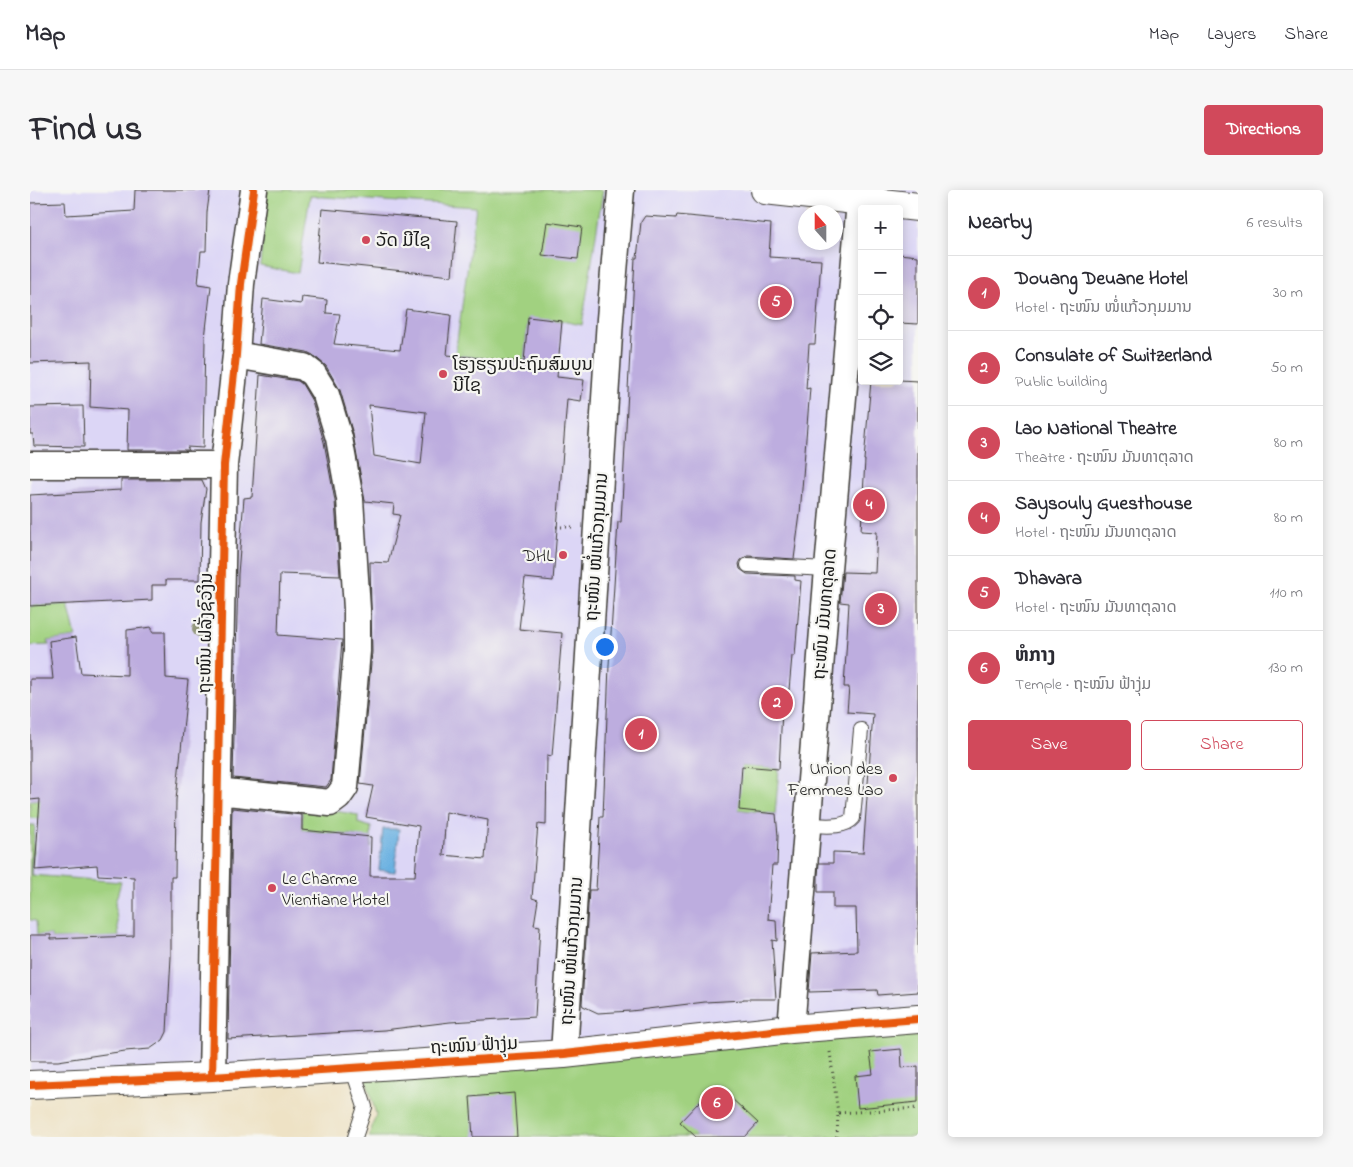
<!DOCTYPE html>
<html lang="en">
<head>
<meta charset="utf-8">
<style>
  :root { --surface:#fff; --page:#f7f7f7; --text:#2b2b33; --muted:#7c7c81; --line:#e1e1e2; --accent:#d1495b }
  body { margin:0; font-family:"Indie Flower","Noto Sans Lao",sans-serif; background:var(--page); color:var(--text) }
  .controls { position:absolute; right:15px; top:15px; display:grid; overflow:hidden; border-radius:5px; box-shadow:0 2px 12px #0003 }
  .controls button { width:45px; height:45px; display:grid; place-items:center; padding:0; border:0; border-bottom:1px solid var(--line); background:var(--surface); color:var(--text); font:25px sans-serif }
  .compass { position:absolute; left:768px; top:15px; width:45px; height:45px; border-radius:50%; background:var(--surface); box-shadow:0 2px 12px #0003; rotate:339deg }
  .you { position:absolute; left:574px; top:456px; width:18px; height:18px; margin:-12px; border:4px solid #fff; border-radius:50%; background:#1a73e8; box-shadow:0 0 0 8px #1a73e833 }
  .badge { display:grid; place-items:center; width:32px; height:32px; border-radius:50%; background:var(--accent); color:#fff; font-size:16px; font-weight:700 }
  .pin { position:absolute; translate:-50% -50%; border:2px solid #fff; box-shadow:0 1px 5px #0006 }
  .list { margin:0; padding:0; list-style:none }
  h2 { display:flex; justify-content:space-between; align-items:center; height:65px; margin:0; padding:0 20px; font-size:21px }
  h2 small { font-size:16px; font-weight:400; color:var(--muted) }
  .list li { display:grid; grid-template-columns:32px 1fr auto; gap:15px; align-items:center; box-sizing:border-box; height:75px; padding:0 20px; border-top:1px solid var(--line) }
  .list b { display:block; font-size:19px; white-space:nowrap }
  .list p { margin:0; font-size:16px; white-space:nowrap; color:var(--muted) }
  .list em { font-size:16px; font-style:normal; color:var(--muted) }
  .actions { display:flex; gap:10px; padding:15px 20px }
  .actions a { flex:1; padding:11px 0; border:1px solid var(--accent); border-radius:5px; text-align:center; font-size:18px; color:var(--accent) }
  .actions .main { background:var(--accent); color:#fff }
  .icon { flex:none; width:28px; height:28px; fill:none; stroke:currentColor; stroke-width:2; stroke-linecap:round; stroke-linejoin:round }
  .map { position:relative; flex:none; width:888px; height:947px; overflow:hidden; border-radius:5px }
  header { display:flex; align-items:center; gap:30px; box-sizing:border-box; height:70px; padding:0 25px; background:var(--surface); border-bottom:1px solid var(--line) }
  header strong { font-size:24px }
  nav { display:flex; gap:28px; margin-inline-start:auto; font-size:18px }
  .intro { display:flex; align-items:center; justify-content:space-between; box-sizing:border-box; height:120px; padding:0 30px }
  h1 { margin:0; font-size:35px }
  .button { padding:12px 22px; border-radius:5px; background:var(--accent); color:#fff; font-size:18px; font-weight:700 }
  main { display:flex; gap:30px; padding:0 30px }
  aside { flex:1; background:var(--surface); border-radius:5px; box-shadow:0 2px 12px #0003 }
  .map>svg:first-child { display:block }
</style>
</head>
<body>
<header>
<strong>Map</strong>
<nav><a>Map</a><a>Layers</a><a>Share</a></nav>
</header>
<div class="intro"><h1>Find us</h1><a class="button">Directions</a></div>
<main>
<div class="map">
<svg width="888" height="947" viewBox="0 0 888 947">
  <rect width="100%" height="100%" fill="#f6f6f2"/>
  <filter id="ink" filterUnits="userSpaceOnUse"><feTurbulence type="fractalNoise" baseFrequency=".02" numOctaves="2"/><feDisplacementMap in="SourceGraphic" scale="10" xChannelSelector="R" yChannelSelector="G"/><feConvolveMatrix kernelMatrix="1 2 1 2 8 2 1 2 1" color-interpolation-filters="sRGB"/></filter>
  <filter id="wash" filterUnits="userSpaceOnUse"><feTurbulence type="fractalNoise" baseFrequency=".0096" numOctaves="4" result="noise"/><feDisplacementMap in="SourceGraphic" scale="20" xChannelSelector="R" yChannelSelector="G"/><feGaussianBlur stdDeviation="1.12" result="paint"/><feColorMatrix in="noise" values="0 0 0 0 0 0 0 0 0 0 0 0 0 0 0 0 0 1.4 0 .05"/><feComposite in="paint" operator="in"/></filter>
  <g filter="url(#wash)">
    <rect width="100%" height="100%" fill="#eee2c5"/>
    <path fill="#dcd6f6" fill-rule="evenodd" d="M0 0H888V829L0 899ZM832 19H869V191H832ZM776 22H806V52H776Z"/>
    <path fill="#a1d180" stroke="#5e764e" d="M237 0H573L552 135 532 131 498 128 494 172 425 165 446 17 280 6 268 83 230 76Z
      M38 414 46 447 18 451 19 455 0 456V416Z
      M712 576 749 579 745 624 657 613Z
      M34 609 32 631 0 628V610Z
      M272 615 328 625V633L341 637V658L330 657V646L272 640Z
      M0 635H5L1 685 91 692 85 713 89 747 21 749V745H7L6 731 0 730Z
      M888 829V947H339L346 924 333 879Z"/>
    <path fill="#6ab1e1" stroke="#43667e" d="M353 639H369L365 682 349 680Z"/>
    <g id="blocks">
      <path fill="#bdaddf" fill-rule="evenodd" d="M105 0H180L177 22 176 61H171L168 94 181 96 175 148 173 258 157 257 159 260H97L98 220 60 217 61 171 0 173V13L35 12 36 25 104 21Z
        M292 19 427 31 422 86 287 72Z
        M647 25 741 34 739 67 791 70 785 154H779L776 199 780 198 770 324 764 369 718 366 711 370 709 374 710 379 717 384 765 386V390L771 391 765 466H762L759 500H753L749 579 712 576 709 620 746 624 748 646 747 675H742L738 729 746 730 747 751 742 750 746 809H713V810L675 812 601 821 568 823 553 816 552 814 559 700H566L570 627H573L579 475 588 332H591L605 68H607L611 32 615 26 646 28Z
        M517 32 552 37 548 69 512 65Z
        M869 64 888 66V134L869 133Z
        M272 107 297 110 296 123 310 124 304 154 370 160 376 119 421 125 417 165 494 172 498 127 532 131 527 187 554 190 551 211 537 209 523 391 495 388 489 439 532 443 522 566 517 565 516 635 508 634 502 708 508 710 504 735 510 736 505 827 420 832 354 840 198 849 202 618 272 625V640L341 647 340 686H385L389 636 336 627 343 596 330 594 342 462 340 372 358 373 370 325 363 324 364 314 335 311 323 244 310 200 296 176 283 165 277 162 229 154 233 109 271 114ZM339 215 396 222 391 274 344 266ZM416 622 458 630 455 669 413 665Z
        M230 185 268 191 272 194 282 211 294 252 305 311 310 386 250 384 248 445 312 450 301 590 296 597 203 588 208 384 214 308 222 307Z
        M869 190 888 191V802L848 805 847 800 779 802 782 763 827 761 826 718H803V702H788V686L789 673H803V662L833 663 843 524 817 522 819 497H814L819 413 810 412 813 382 845 383 847 342 831 341 835 270H834L841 191H869Z
        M53 216 54 257 4 256 3 244H0V217Z
        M91 290H172L176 299 171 332 170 390H136V395H122V410L0 416V305L91 300Z
        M122 437V442H135L136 488 158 490 146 610 145 687H141V767L137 842 133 850 120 859 95 861 28 871H0V745H21V749L104 746V687L68 685 67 675 5 680 10 609 0 610V489H23L19 451 46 447 51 483 97 485V440Z
        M871 859 872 878 888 876V912L828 918 825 886 843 884 840 862Z
        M686 894 728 933 715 947H666L650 932Z
        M484 903 487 947H443L440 907Z"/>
    </g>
  </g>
  <g filter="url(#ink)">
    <use href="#blocks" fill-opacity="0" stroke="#3c3a35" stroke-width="1"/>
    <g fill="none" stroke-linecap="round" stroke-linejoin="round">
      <g stroke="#3c3a35" stroke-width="16">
        <path id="service" d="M718 375 798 379
          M777 635C791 635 814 639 823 628L831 540
          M322 877 335 917 325 947"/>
      </g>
      <g stroke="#3c3a35" stroke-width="29">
        <path id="minor" d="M0 275H194
          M187 601 300 613 308 607 315 597 327 461V419L320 309 309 248 296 205 283 184 274 177 206 165
          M761 839 798 379 831 0
          M534 864 580 129 591 0
          M182 887 194 275 206 165 211 94 224 0"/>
      </g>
      <g stroke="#3c3a35" stroke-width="30">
        <path id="tertiary" d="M0 895 182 887 534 864 761 839 888 829"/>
      </g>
      <g stroke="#3c3a35" stroke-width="30">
        <path id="trunk" d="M735 0 888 17"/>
      </g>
      <path stroke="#3c3a35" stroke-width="3" stroke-dasharray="1 4" stroke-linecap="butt" d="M526 337H542
        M800 862 808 923
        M807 947 808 923 888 918"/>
      <use href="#service" stroke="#fff" stroke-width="14"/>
      <use href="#minor" stroke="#fff" stroke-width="26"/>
      <use href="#tertiary" stroke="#fff" stroke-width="28"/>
      <use href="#trunk" stroke="#fff" stroke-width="28"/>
      <g stroke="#f6f6f2" stroke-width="11">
        <path id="cycleway" d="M182 887 194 275 206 165 211 94 224 0
          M0 895 182 887 534 864 761 839 888 829"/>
      </g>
      <use href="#cycleway" stroke="#e8590c" stroke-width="8"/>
    </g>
    <circle fill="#94987b" cx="170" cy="439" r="8"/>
  </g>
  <g fill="#d1495b" stroke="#f6f6f2" stroke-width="2">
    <circle cx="336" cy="50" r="5"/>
    <circle cx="413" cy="184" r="5"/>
    <circle cx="533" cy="365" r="5"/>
    <circle cx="863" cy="588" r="5"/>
    <circle cx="242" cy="698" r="5"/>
  </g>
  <g text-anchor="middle" stroke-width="4.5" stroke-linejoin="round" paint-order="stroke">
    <g font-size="18" fill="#1c1c1c" stroke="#f6f6f2" text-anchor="start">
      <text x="346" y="56">ວັດ ມີໄຊ</text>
      <text x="423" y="180">ໂຮງຮຽນປະຖົມສົມບູນ<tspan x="423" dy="21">ນີໄຊ</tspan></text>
      <text x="523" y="371" text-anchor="end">DHL</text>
      <text x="853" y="584" text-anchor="end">Union des<tspan x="853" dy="21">Femmes Lao</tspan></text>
      <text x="252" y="694">Le Charme<tspan x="252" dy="21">Vientiane Hotel</tspan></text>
    </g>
    <g font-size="18" fill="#1c1c1c" stroke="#f6f6f2">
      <text transform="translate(566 357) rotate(-86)" y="6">ຖະໜົນ ໜໍ່ແກ້ວກຸມມານ</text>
      <text transform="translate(794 424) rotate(-85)" y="6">ຖະໜົນ ມັນທາຕຸລາດ</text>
      <text transform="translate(175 443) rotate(-89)" y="6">ຖະໜົນ ຝລັ່ງຊົວງິນ</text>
      <text transform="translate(541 761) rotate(-86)" y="6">ຖະໜົນ ໜໍ່ແກ້ວກຸມມານ</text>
      <text transform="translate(444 855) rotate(-3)" y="6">ຖະໝົນ ຟ້າງຸ່ມ</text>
    </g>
  </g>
</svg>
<div class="controls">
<button>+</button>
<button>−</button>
<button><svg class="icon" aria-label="locate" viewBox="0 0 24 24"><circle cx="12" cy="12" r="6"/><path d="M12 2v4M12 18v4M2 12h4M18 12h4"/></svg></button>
<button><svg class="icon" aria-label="layers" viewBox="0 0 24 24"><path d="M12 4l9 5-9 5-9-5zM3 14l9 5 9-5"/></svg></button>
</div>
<svg class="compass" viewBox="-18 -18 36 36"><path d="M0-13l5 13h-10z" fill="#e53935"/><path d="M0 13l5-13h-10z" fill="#7c7c81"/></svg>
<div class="you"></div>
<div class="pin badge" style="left:611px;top:544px">1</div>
<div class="pin badge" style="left:747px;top:513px">2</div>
<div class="pin badge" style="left:851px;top:419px">3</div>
<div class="pin badge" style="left:839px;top:315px">4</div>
<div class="pin badge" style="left:746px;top:112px">5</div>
<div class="pin badge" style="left:687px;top:913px">6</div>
</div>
<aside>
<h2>Nearby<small>6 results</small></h2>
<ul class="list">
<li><span class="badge">1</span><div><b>Douang Deuane Hotel</b><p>Hotel · ຖະໜົນ ໜໍ່ແກ້ວກຸມມານ</p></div><em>30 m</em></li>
<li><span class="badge">2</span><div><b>Consulate of Switzerland</b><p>Public building</p></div><em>50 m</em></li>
<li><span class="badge">3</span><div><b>Lao National Theatre</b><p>Theatre · ຖະໜົນ ມັນທາຕຸລາດ</p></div><em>80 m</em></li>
<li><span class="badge">4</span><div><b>Saysouly Guesthouse</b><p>Hotel · ຖະໜົນ ມັນທາຕຸລາດ</p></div><em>80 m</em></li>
<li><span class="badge">5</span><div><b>Dhavara</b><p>Hotel · ຖະໜົນ ມັນທາຕຸລາດ</p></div><em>110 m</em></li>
<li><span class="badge">6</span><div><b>ຫໍກາງ</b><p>Temple · ຖະໝົນ ຟ້າງຸ່ມ</p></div><em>130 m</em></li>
</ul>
<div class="actions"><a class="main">Save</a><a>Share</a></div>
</aside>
</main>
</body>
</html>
